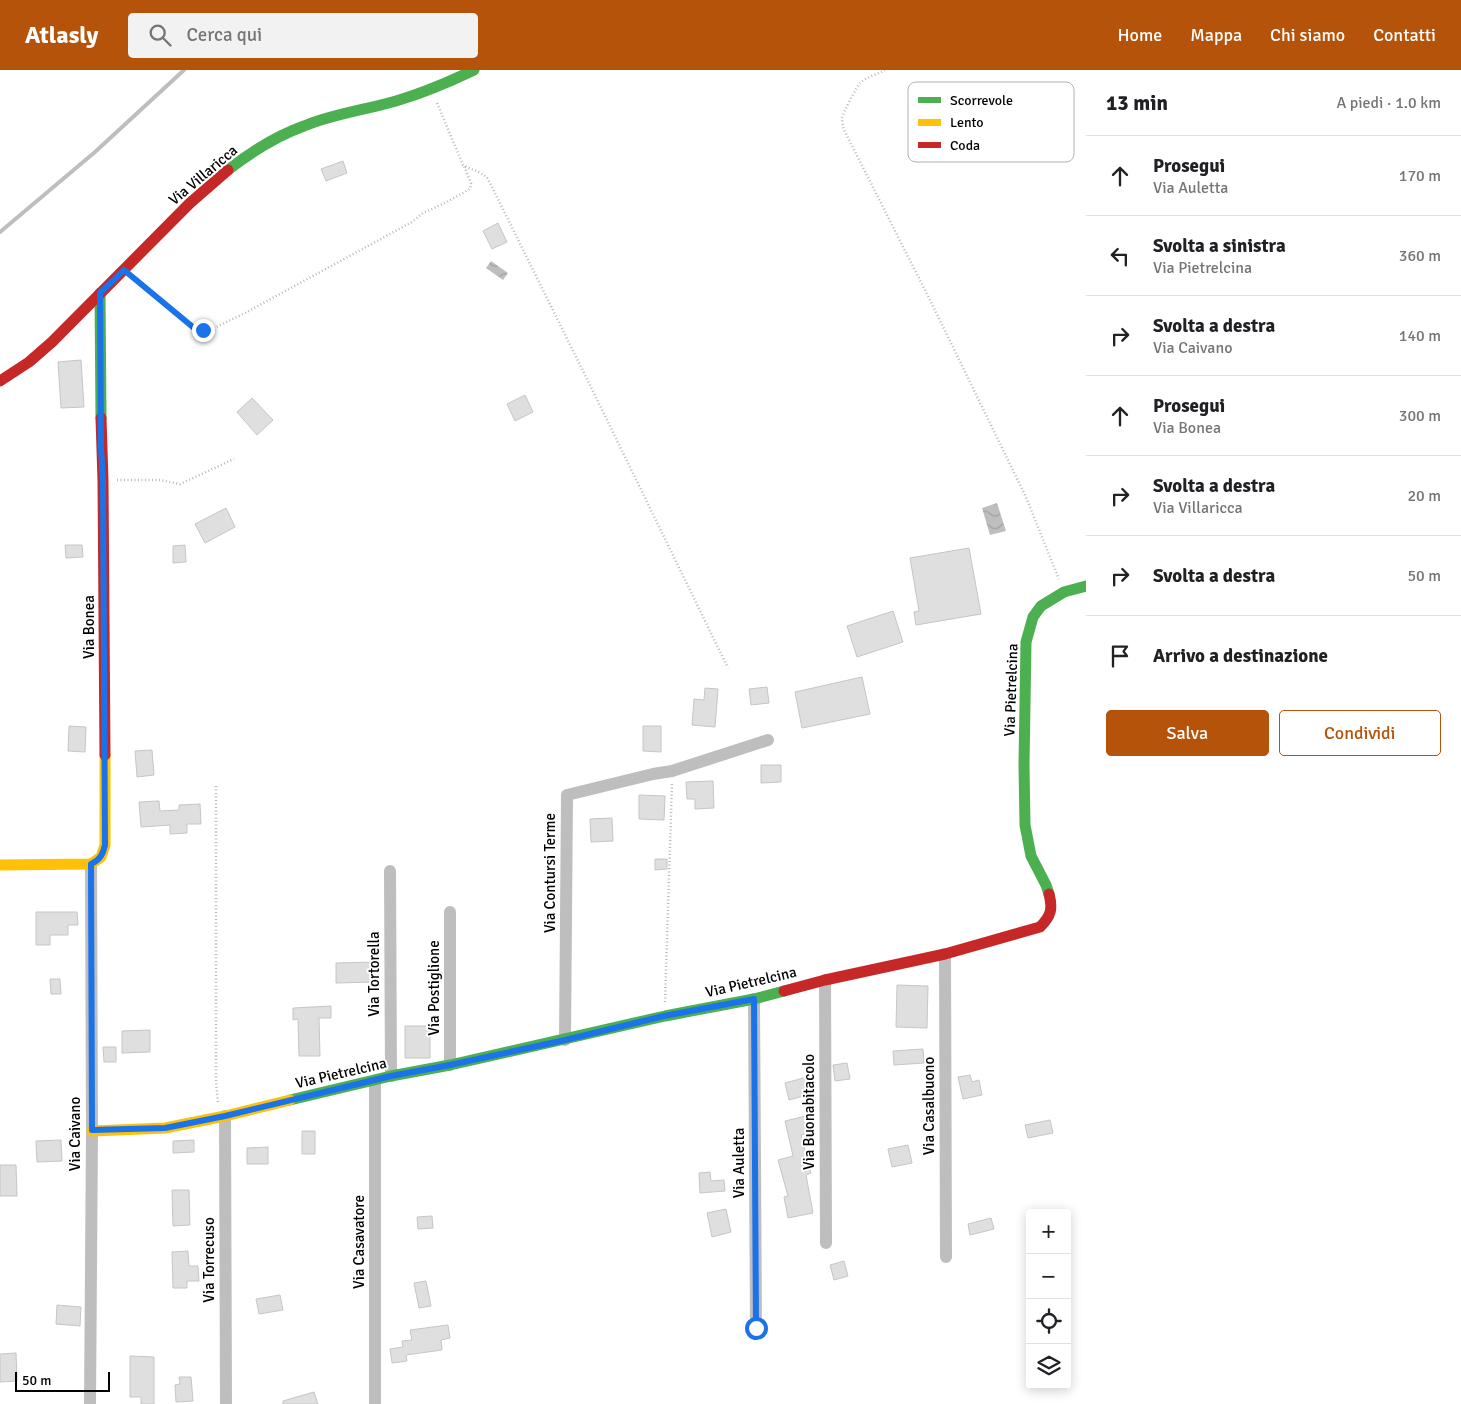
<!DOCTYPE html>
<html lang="it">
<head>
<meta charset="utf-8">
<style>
  :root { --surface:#fff; --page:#f2f2f2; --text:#202124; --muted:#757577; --line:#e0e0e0; --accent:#b45309 }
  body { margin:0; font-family:Signika,sans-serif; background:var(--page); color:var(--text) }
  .controls { position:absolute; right:15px; bottom:15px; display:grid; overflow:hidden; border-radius:5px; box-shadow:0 2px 12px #0003 }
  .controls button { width:45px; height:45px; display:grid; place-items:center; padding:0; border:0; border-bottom:1px solid var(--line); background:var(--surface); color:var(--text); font:25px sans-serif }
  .scale { position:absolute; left:15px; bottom:12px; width:95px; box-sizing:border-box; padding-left:5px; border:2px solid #000; border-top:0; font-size:14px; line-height:18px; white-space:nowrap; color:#000; -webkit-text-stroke:4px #fff; paint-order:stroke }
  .stop { position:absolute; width:15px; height:15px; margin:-11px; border:4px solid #1a73e8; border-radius:50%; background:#fff }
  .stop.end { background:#1a73e8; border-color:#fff; box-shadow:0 1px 5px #0008 }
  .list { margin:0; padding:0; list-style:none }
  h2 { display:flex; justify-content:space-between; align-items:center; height:65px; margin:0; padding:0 20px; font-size:21px }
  h2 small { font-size:16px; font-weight:400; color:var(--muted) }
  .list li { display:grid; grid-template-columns:32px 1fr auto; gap:15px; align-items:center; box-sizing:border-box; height:80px; padding:0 20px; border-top:1px solid var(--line) }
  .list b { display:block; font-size:19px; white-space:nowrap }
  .list p { margin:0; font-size:16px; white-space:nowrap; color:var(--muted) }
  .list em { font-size:16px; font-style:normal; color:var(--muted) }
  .actions { display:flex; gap:10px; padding:15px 20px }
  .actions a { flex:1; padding:11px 0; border:1px solid var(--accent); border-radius:5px; text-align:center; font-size:18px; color:var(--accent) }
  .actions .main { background:var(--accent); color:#fff }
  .icon { flex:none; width:28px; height:28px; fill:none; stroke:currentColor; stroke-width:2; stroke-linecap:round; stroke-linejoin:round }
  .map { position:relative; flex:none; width:1086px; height:1334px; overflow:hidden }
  header { display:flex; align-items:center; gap:30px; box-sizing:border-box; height:70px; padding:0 25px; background:var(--accent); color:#fff }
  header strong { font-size:24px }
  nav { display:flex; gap:28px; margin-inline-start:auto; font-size:18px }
  .search { width:350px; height:45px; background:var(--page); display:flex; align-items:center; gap:12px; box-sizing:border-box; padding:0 18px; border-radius:5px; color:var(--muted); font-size:19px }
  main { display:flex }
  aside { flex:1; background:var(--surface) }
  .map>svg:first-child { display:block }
</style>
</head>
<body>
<header>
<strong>Atlasly</strong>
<div class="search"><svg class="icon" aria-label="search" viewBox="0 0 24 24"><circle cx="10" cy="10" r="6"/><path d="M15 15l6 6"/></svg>Cerca qui</div>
<nav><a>Home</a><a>Mappa</a><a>Chi siamo</a><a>Contatti</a></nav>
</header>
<main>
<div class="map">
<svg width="1086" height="1334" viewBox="0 0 1086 1334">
  <defs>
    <pattern id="water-waves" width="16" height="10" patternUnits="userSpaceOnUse" patternTransform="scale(1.25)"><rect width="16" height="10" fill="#bebebe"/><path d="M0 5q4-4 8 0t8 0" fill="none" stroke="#a2a2a2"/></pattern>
  </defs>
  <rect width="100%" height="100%" fill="#fff"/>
  <path fill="url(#water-waves)" d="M491 191 508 203 503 210 486 198Z
    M997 433 1006 461 990 465 982 438Z"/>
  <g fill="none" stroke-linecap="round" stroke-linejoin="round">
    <path stroke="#bebebe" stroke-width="4" d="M0 162 95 82 184 0"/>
  </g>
  <path fill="#dfdfdf" stroke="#c6c6c6" d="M343 91 347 103 326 111 321 99Z
    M498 153 507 172 492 179 483 161Z
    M81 290 84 337 61 338 58 292Z
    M525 325 533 342 515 351 507 334Z
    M252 328 273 350 257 365 237 342Z
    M226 438 235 457 205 473 195 454Z
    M65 475H82L83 487 66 488Z
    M185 475 186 492 173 493V476Z
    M969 478 981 544 916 555 914 542 919 541 910 488Z
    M893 541 903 572 857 587 847 556Z
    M862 607 870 644 802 658 795 622Z
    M767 617 769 633 751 635 749 619Z
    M705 618 718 619 715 657 692 655 694 629 704 630Z
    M69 656 86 657 85 682 68 681Z
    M643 656H661V682L643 681Z
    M152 680 154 705 137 707 135 681Z
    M761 695H781V712L761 713Z
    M713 711 714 738 695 739V729H687L686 712Z
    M639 725 665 726 664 750 639 749Z
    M159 731 160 741 179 740V735L200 734 201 754H187V763L170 764V755L141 757 139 732Z
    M612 748 613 771 591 772 590 749Z
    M655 789H667V799L655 800Z
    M36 842H77L78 855H68V865H50V875H36Z
    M375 892V912L336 913V893Z
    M50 909H60L61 924H51Z
    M897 915 928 916 927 958 896 957Z
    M331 936V948H319L320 986H299L298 949 293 950V938Z
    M405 956H430V988H405Z
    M150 960V982L122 983V961Z
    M103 977H116V992H104Z
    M923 979 924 993 894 995 893 981Z
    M847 993 850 1009 835 1011 833 995Z
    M970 1005 972 1012 979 1010 982 1025 963 1029 958 1007Z
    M807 1007 811 1024 789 1030 785 1013Z
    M806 1046 810 1063 801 1065 811 1103 806 1105 813 1143 788 1148 784 1127 788 1126 778 1090 793 1086 785 1051Z
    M1050 1050 1053 1063 1028 1068 1025 1055Z
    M302 1061H315V1084H302Z
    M61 1070 62 1091 37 1092 36 1071Z
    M194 1070V1082L173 1083V1071Z
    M908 1075 912 1093 892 1097 888 1079Z
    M268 1077V1094H247V1078Z
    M0 1095H16L17 1126H0Z
    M710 1102 711 1111 724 1110 725 1121 700 1123 699 1103Z
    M172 1120H189L190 1155 173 1156Z
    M726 1139 731 1162 712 1167 707 1143Z
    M432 1146 433 1158 418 1159 417 1147Z
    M991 1148 994 1159 970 1165 968 1154Z
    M188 1181 189 1196H198L199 1211H187V1218H173L172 1182Z
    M844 1191 848 1206 834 1210 830 1195Z
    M426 1211 431 1236 419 1238 414 1213Z
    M280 1225 283 1240 259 1244 256 1229Z
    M57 1235 81 1237 80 1256 56 1254Z
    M448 1255 450 1268 441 1270 442 1280 406 1285 407 1291 392 1293 390 1279 403 1277 402 1271 412 1270 410 1260Z
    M16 1283 17 1311 0 1312V1284Z
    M130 1286 154 1287V1334H141V1327H130Z
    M179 1307H191L193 1331 176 1332 175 1315 180 1314Z
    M314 1322 318 1334H283V1331Z"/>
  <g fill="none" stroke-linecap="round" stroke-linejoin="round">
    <path stroke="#b9b9b9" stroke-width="2.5" stroke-dasharray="1 2.5" stroke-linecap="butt" d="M885 0C878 4 867 7 860 13 857 16 843 43 842 48 842 52 843 56 844 60L930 230 1025 425 1059 509
      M437 33 463 95C473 101 481 101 488 109L586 307 728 598
      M134 208 194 258 203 260 214 258 245 243 412 152 423 143 445 133 470 119 471 113 464 96
      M117 410H160L180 414 234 389
      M216 716V1013L218 1032
      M665 932 672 713"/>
    <path stroke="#bebebe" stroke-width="12" d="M390 801 391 1006
      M450 842V995
      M945 884 946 1187
      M825 910 826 1173
      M754 929 756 1258
      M565 970 567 725 653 704 672 701 768 670
      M225 1046 226 1334
      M90 1334 92 1061 91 794
      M375 1334V1011"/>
    <path stroke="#4caf50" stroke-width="11" d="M228 100C251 82 276 66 304 56 333 44 365 40 396 31 423 23 449 12 474 0
      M100 223 101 348
      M1049 824 1046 815 1031 786 1025 755 1024 695 1026 572 1033 547 1041 536 1064 522 1086 516
      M290 1030 391 1006 450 995 665 946 754 929 784 921"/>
    <path stroke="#ffc107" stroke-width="11" d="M0 795 91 794 101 787 105 775V685
      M92 1061 165 1058 225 1046 290 1030"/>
    <path stroke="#c62828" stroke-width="11" d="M0 311 29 292 52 272 190 133 228 100
      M101 348 103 411 105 685
      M784 921 825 910 945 884 1040 857C1051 846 1053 839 1049 824"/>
  </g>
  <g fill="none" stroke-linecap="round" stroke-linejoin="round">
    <path stroke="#1a73e8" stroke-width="6" d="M203 260 194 258 124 200 100 223 101 378 103 411 105 775C103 784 100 790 91 794L92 1060 165 1058 225 1046 391 1006 450 995 565 970 664 946 754 929 756 1258"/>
  </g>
  <g text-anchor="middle" stroke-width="4" stroke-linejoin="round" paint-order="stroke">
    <g font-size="15" fill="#000" stroke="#fff">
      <text transform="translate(203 105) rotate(-40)" y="5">Via Villaricca</text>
      <text transform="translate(89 557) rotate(-90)" y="5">Via Bonea</text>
      <text transform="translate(1011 620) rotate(-88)" y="5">Via Pietrelcina</text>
      <text transform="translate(550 803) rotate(-90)" y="5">Via Contursi Terme</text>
      <text transform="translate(374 904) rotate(-90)" y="5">Via Tortorella</text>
      <text transform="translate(751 912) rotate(-13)" y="5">Via Pietrelcina</text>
      <text transform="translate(434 918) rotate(-90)" y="5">Via Postiglione</text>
      <text transform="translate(341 1003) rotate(-13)" y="5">Via Pietrelcina</text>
      <text transform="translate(929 1036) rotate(-90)" y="5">Via Casalbuono</text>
      <text transform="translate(809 1042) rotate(-90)" y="5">Via Buonabitacolo</text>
      <text transform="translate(75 1064) rotate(-90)" y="5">Via Caivano</text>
      <text transform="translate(739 1093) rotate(-90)" y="5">Via Auletta</text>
      <text transform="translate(359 1172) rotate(-90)" y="5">Via Casavatore</text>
      <text transform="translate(209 1190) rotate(-90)" y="5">Via Torrecuso</text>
    </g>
  </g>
  <rect x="908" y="12" width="166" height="80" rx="8" fill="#fff" stroke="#b2b2b2" stroke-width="1"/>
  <rect x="918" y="27" width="23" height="6" fill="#4caf50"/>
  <rect x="918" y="49" width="23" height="7" fill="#ffc107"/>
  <rect x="918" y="72" width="23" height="6" fill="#c62828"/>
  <g font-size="14" fill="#000">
    <text x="950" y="35">Scorrevole</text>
    <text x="950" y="57">Lento</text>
    <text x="950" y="80">Coda</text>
  </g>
</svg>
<div class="controls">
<button>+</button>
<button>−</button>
<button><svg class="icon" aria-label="locate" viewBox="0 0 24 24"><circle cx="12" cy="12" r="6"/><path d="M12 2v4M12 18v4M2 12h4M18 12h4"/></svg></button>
<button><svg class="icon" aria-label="layers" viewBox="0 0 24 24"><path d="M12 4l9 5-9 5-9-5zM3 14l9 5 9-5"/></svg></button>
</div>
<div class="scale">50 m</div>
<div class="stop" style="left:756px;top:1258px"></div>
<div class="stop end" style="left:203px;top:260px"></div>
</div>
<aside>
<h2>13 min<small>A piedi · 1.0 km</small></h2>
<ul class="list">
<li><svg class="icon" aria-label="ahead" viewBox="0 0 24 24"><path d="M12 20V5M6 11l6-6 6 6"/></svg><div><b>Prosegui</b><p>Via Auletta</p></div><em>170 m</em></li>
<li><svg class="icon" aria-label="left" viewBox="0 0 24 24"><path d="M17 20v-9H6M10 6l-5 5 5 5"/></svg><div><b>Svolta a sinistra</b><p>Via Pietrelcina</p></div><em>360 m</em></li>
<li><svg class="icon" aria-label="right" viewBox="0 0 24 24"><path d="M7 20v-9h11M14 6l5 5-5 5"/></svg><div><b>Svolta a destra</b><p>Via Caivano</p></div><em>140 m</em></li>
<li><svg class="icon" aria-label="ahead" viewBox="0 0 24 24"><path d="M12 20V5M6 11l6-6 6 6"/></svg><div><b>Prosegui</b><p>Via Bonea</p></div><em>300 m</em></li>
<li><svg class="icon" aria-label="right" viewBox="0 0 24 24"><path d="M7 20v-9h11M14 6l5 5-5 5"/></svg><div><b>Svolta a destra</b><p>Via Villaricca</p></div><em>20 m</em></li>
<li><svg class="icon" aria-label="right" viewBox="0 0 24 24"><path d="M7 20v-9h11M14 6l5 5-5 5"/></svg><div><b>Svolta a destra</b></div><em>50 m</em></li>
<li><svg class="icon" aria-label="arrive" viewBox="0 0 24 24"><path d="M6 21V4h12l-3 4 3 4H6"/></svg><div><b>Arrivo a destinazione</b></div></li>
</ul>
<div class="actions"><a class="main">Salva</a><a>Condividi</a></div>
</aside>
</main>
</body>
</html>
